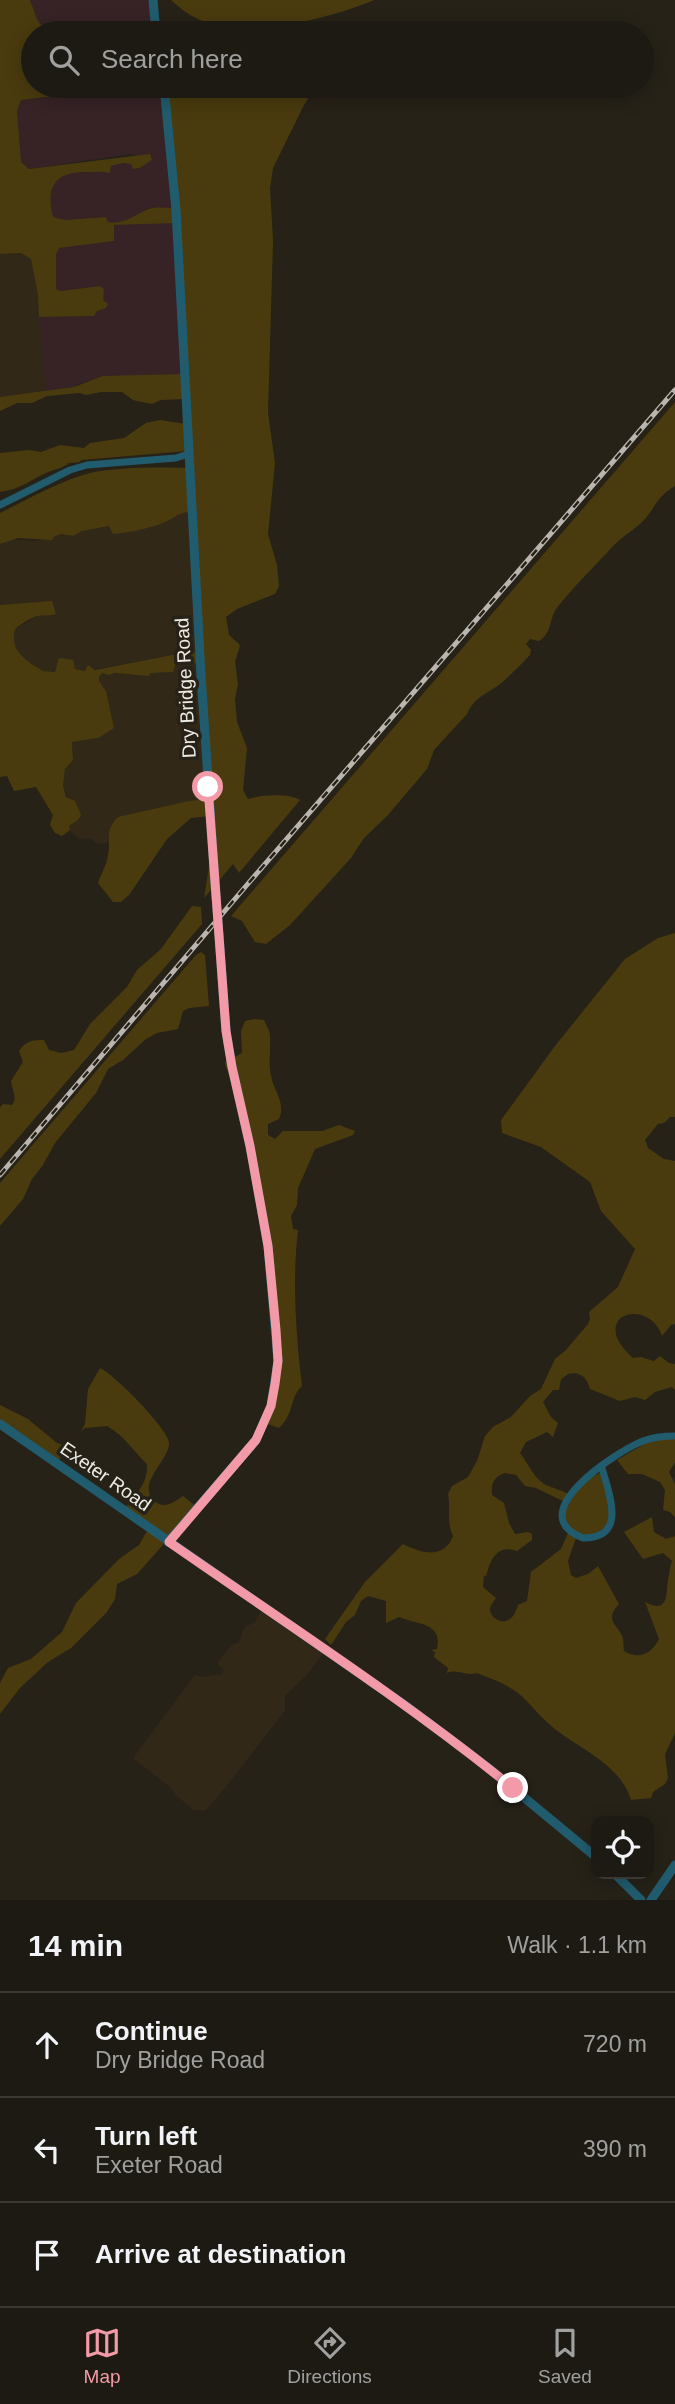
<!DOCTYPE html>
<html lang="en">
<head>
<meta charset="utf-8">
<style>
  :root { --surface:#1c1a12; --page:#292720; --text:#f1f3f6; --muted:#a0a19f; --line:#3a3832; --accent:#f39aa8 }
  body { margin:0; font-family:Helvetica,sans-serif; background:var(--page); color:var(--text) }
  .controls { position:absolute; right:21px; bottom:21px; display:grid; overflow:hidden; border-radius:14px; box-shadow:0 4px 18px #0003 }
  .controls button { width:63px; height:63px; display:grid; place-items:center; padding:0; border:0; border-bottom:2px solid var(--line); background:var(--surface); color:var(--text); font:35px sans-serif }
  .stop { position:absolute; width:21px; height:21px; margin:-16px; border:5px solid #f39aa8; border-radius:50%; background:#fff }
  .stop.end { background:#f39aa8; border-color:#fff; box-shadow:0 2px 7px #0008 }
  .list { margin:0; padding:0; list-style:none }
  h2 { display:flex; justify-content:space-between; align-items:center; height:91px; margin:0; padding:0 28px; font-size:30px }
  h2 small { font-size:23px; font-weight:400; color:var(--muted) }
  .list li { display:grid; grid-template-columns:46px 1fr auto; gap:21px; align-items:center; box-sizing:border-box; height:105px; padding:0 28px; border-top:2px solid var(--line) }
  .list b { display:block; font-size:26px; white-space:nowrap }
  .list p { margin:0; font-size:23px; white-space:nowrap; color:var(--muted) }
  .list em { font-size:23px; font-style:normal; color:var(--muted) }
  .icon { flex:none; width:38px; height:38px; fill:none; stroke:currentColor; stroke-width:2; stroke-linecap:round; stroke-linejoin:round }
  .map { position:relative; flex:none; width:675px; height:1900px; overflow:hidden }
  .search { position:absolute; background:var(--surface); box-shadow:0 4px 18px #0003; left:21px; right:21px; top:21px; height:77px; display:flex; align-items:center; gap:18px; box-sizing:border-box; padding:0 24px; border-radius:38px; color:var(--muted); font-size:26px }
  .sheet { height:406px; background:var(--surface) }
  nav { display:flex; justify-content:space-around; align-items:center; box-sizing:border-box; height:98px; border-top:2px solid var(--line); background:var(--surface); font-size:19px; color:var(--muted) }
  nav a { display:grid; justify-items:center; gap:4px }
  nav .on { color:var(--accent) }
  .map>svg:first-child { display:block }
</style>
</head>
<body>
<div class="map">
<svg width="675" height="1900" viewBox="0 0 675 1900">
  <rect width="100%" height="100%" fill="#262218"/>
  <path fill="#372326" d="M30 0H153L156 33H46L37 19Z
    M139 86H151L161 89 175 208H148L129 220 113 224 108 222 106 217 65 220 53 217 49 201 52 185 67 173 110 171 111 166 123 163 131 164 133 169 140 168 152 160 131 154 29 169 21 162 17 111 21 100Z
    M176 222 182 374 105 377 78 384 74 387 46 391 39 317 93 316 98 311 106 308 108 304 103 300 100 286 61 291 56 289V253L59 248 113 241V225Z"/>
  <path fill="#322818" d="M21 253 31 258 38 295 46 392 0 397V254Z
    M191 512 198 653H182L85 671 75 669 59 659 56 672 43 671 23 659 15 649 12 638 15 629 37 616 52 615V602L0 605V544L10 539 34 541 61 534 72 536 82 531 109 526 167 521 176 513Z
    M175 663H197L209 800 113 822 107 843 98 844 89 838 79 839 69 829V826L78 820 63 786 65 769 73 753 72 742 98 738 111 721 106 691 99 681V676L103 673 148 676 150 673 173 672Z
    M263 1608 324 1652 306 1676 285 1696V1711L280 1717 225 1788 206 1810H194L175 1795 172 1789 133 1758 195 1675 202 1677 221 1674 224 1670 218 1665 219 1660 233 1644 238 1643 245 1627 255 1622Z"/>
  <path fill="#4a3b0e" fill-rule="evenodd" d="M0 0H30L37 19 46 33H33V86H139L21 100 17 111 21 162 29 169 150 154 152 160 140 168 133 169 131 164 123 163 111 166 110 173C102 171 97 172 88 172 56 171 45 186 53 217L65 220 106 217 108 222C123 225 133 216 146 210 154 206 165 208 174 208L161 89 151 86H316L304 105 273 168 270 188 273 241 268 413 275 463 268 534 277 565 279 586 275 594 237 609 226 617 229 635 240 645 235 662 238 684 235 699 237 722 247 748 243 790 248 799C263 795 287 793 300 800L239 873 233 864 204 898 212 848 209 816 191 818 167 839 129 895 121 902H113L98 883C101 874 107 864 108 855 111 841 104 830 118 817L189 801 209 799 197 663H176L173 672 151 673 148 676 114 673 109 675 103 673 99 676V681L106 691 114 728 98 738 72 742 73 760 65 769 63 785 66 797 75 801 81 815 78 820 69 826 70 830 62 836 55 833 50 825 53 815 36 787 14 791 7 776 0 777V605L52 601 56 614C50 616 44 615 37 616 30 618 21 624 15 629 9 652 27 661 43 671L55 672 59 658 73 660 75 669 85 671 88 665 95 670 182 653H197L191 512C176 513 177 517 165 522 149 529 130 532 113 534L109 526 82 531 73 536 61 534 55 536 52 540 18 538 0 544V513C29 499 59 481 90 473 116 467 162 467 189 468L187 451 81 460 80 462 69 463C63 468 56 469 48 472 28 481 24 488 0 492V453L29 450 41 452 60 445 84 448 90 443 124 438 146 423 160 420 186 424 185 399 161 400 152 404 133 400 122 392H101L86 395 80 393 47 396 32 403H17L0 411V397L74 387 103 376 182 374 176 223 114 225V241L59 248 56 254V289L61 291 100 286 104 289 103 300 108 304 106 308 97 311 94 316 39 317 38 295 31 259 21 253 0 254Z
    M171 0H374C330 19 243 40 198 19 188 15 179 7 171 0Z
    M675 402V486C655 498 657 506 643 521 634 530 623 536 614 545 595 566 573 587 556 609 549 620 552 633 539 641L530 639 526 644 531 650 530 655C522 664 513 672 505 680 491 693 476 694 467 714L434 750 427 769 388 815 364 838 351 858 290 925 266 944 255 942 242 921 231 916Z
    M192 906 201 907 202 924 0 1159V1107L3 1104 12 1105 15 1099 11 1081 23 1062 19 1051C25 1041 33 1040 44 1040L49 1050 61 1053 74 1050 90 1024 127 987 137 970 161 949Z
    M675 933V1117H670L664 1123 658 1124 645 1140 648 1148 664 1159 675 1161V1324L671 1325 662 1336C649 1296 585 1315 633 1358L641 1357 654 1361 660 1356 669 1363 675 1364V1390L672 1387 655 1392 645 1400 635 1397 620 1401 590 1389C587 1378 581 1371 568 1374L561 1379 559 1390H553L543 1402 551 1417 558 1423 553 1437 547 1432 526 1442 520 1453C528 1463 534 1479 546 1485 553 1488 561 1490 568 1494L587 1479 602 1472 611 1504 607 1531 576 1538 568 1561 571 1575 576 1578 588 1574 598 1566 619 1604C602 1622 621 1626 623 1639 624 1643 623 1647 624 1651 638 1660 652 1654 659 1639L645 1602C660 1610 666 1606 667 1590 667 1584 670 1567 672 1561L663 1553 643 1559 624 1532 652 1517 654 1532 666 1539 675 1536V1733L665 1754 668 1778 665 1784 653 1792 651 1798 631 1800C620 1762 575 1748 548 1723 535 1712 527 1698 512 1689 502 1682 489 1678 477 1673 467 1677 458 1668 447 1673L448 1668 434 1657 435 1652 431 1650 437 1649C443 1622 417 1625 399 1617L386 1623V1601L368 1596 361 1601 355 1615 346 1622 331 1645 325 1639 365 1582 403 1544C420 1553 444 1560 453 1536 446 1520 451 1510 448 1494L452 1486 468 1477 477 1461 485 1436 493 1427 511 1417 530 1396 541 1389 555 1359 566 1350 588 1324 590 1319 589 1312 618 1287 635 1249 601 1211 590 1182 541 1147 502 1133 501 1120 555 1046 625 959 658 938ZM505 1473 516 1475 525 1486 536 1488 563 1501 561 1509 568 1533 561 1549 531 1572 527 1601 518 1605C510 1634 488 1618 490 1608 491 1604 494 1601 496 1598L483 1587 484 1575 486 1577C490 1560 497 1544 517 1551L532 1540V1534L528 1532 515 1534 509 1523 504 1503 492 1495C491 1482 494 1477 505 1473Z
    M201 952 205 955 209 1006 189 1008 183 1011 178 1029 157 1033 146 1039 123 1060 108 1069 96 1093 55 1143 43 1165 32 1179 23 1199 0 1226V1183L196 955Z
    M255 1019 264 1020C266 1025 270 1031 270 1036 271 1049 268 1063 271 1076 274 1092 286 1102 279 1119L268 1124V1135L275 1139 283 1131H322L339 1125 355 1131 353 1135 315 1149 298 1188 297 1205 291 1216 293 1229 298 1230C292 1281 296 1335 302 1386 290 1396 294 1415 279 1428L265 1423 278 1360 268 1243 234 1089 225 1064V1062L242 1053 241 1031 245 1021Z
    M100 1368C114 1374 167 1428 169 1442 170 1461 136 1482 154 1501 157 1503 160 1505 164 1505 171 1505 177 1500 183 1496L197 1507 137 1574 117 1584 115 1599 107 1612 71 1648 48 1662 20 1688 0 1714V1683L8 1668 31 1659 62 1632 76 1603 119 1559 139 1545 147 1531 122 1513C134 1494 148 1487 147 1464 133 1451 124 1435 107 1426L85 1428 81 1431 85 1424 88 1389Z
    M0 1405 28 1419 57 1443 68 1446 57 1463 0 1427Z
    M675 1438V1462L669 1472 675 1484V1517L670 1512 663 1510 665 1490 660 1482 642 1474H628L617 1460 653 1439Z"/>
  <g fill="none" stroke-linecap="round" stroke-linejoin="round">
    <path stroke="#215c6e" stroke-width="7" d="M0 505 70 470 87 465 176 458 188 454
      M602 1468C609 1494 628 1538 583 1538 520 1514 617 1451 643 1441 653 1437 664 1436 675 1436"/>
    <path stroke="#215c6e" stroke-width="9" d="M153 0 156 33
      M164 86 176 210 201 675 216 897
      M0 1424 409 1708 486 1766 596 1857
      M168 1542 256 1440 271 1406 278 1361 268 1246 250 1146 232 1067 226 1031 219 934
      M615 1874 641 1900
      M651 1900 675 1865"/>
    <g stroke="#bab6af" stroke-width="5">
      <path id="rail" d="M0 1175 246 886 675 390"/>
    </g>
    <use href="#rail" stroke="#262218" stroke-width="2.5" stroke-dasharray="8" stroke-linecap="butt"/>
    <path stroke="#215c6e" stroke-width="9" d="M216 897 219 934"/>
  </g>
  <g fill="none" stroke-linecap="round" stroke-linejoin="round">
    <path stroke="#f39aa8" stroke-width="9" d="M208 787 226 1031 232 1067 250 1146 268 1246 276 1330 278 1361 275 1384 271 1406 256 1440 169 1542C284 1622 403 1699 513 1788"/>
  </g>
  <g text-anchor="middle" stroke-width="7" stroke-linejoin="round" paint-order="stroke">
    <g font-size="19" fill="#eeebe4" stroke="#262218">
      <text transform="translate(185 688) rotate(-93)" y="7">Dry Bridge Road</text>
      <text transform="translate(106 1476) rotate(35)" y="7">Exeter Road</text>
    </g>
  </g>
</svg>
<div class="controls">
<button><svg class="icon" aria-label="locate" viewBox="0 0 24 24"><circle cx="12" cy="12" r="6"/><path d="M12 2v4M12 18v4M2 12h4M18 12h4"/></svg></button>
</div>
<div class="stop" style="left:208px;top:787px"></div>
<div class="stop end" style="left:513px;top:1788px"></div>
<div class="search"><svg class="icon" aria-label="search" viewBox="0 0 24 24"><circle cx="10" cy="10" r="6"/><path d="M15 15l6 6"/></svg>Search here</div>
</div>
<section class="sheet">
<h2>14 min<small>Walk · 1.1 km</small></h2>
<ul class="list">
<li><svg class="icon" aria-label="ahead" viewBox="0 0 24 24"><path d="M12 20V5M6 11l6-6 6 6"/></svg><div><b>Continue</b><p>Dry Bridge Road</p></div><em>720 m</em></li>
<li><svg class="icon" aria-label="left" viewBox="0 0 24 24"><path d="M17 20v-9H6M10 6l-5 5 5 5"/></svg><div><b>Turn left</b><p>Exeter Road</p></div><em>390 m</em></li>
<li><svg class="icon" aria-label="arrive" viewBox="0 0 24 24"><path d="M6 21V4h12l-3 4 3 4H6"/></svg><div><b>Arrive at destination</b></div></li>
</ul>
</section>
<nav>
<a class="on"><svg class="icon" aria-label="map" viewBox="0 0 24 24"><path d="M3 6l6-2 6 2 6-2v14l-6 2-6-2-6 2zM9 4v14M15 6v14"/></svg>Map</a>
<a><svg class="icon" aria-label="directions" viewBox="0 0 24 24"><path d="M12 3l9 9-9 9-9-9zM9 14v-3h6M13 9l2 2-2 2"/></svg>Directions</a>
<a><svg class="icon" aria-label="saved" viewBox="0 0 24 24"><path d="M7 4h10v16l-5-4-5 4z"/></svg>Saved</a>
</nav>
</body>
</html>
